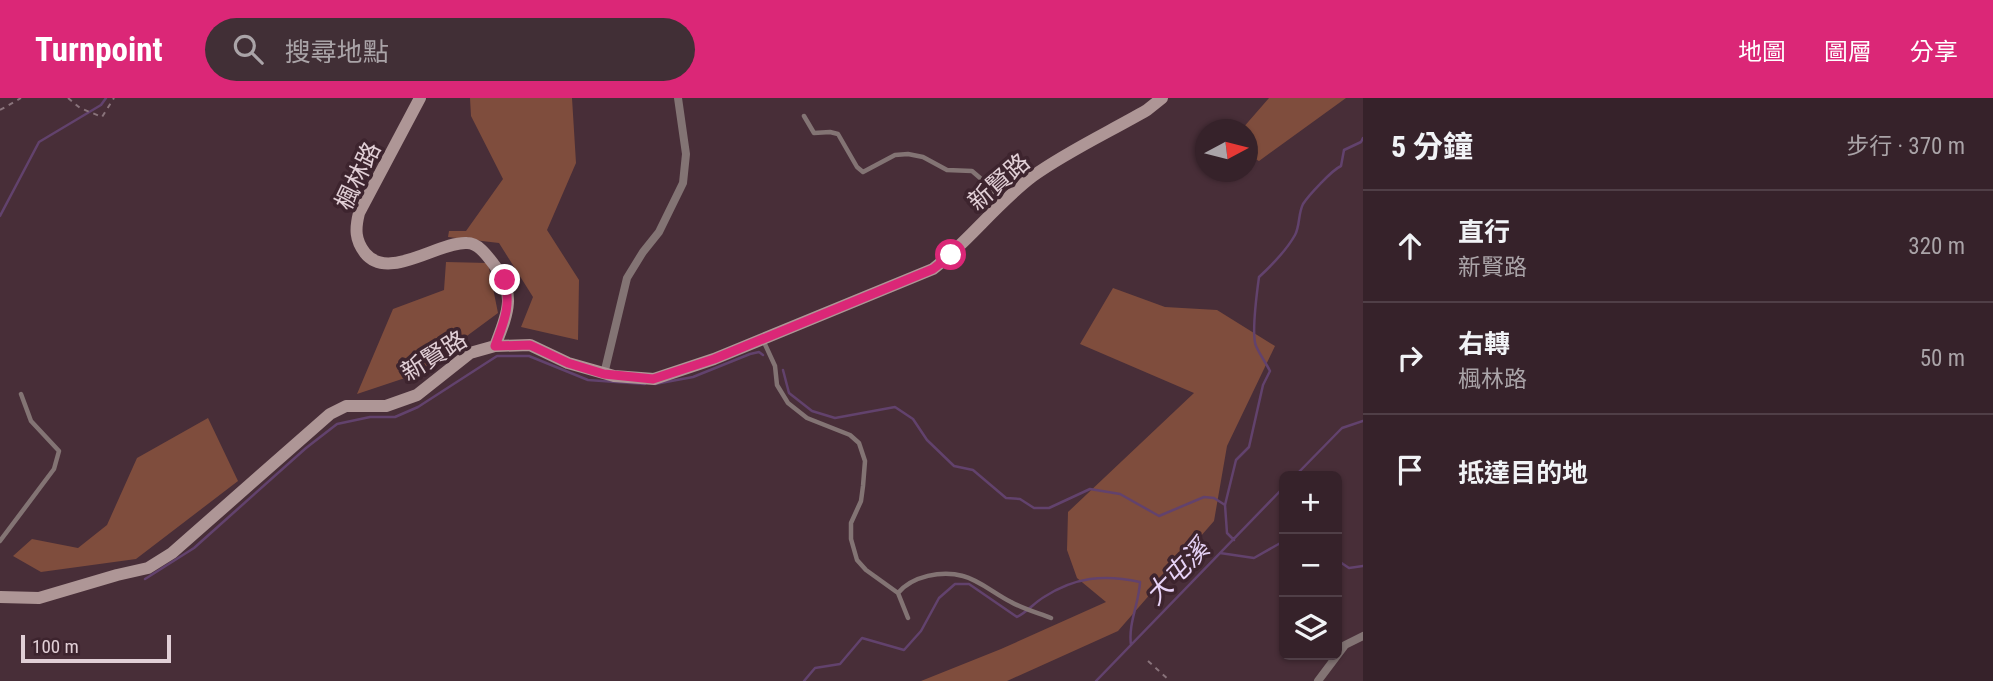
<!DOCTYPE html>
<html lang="zh-TW">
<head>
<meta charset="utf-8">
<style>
  :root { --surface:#36222a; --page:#412f36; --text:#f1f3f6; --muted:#aaa4a8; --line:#503f47; --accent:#db2777 }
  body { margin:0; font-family:"Roboto Condensed","Noto Sans TC",sans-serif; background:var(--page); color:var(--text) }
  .controls { position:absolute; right:21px; bottom:21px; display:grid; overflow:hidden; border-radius:10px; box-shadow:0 2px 5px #0004 }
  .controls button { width:63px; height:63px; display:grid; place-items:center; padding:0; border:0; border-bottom:2px solid var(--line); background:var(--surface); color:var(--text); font:35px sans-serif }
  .compass { position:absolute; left:1195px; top:21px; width:63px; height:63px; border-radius:50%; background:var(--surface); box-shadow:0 2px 5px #0004; rotate:83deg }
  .scale { position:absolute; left:21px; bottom:18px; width:150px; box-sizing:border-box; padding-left:7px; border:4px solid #e1cfd6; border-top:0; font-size:19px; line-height:24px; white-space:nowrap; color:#e1cfd6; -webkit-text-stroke:5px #3d242e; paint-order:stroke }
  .stop { position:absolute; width:21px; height:21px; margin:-16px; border:5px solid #db2777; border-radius:50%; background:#fff }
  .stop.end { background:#db2777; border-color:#fff; box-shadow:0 2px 7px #0008 }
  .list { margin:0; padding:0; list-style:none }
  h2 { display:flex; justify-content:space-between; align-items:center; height:91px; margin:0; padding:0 28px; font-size:30px }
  h2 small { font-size:23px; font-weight:400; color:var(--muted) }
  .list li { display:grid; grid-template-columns:46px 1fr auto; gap:21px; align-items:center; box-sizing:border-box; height:112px; padding:0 28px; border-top:2px solid var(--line) }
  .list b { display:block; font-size:26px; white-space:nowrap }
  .list p { margin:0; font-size:23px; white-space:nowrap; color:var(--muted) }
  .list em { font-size:23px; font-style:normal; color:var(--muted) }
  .icon { flex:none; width:38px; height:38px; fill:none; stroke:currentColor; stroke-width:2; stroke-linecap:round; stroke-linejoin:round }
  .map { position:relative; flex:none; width:1363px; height:583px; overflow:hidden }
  header { display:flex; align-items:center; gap:42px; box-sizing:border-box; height:98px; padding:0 35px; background:var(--accent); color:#fff }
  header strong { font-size:33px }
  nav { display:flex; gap:38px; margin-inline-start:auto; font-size:24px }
  .search { width:490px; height:63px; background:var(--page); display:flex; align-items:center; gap:18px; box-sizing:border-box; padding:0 24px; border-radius:38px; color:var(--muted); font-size:26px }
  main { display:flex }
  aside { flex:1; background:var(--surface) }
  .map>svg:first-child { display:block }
</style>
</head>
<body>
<header>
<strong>Turnpoint</strong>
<div class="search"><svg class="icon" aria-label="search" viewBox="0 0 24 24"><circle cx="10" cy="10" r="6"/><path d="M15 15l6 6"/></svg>搜尋地點</div>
<nav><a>地圖</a><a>圖層</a><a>分享</a></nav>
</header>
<main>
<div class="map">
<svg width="1363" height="583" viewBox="0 0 1363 583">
  <rect width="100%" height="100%" fill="#482e38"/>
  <path fill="#7f4d3d" d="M470 0H572L576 65 547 132 579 182 578 242 521 229 533 199 499 145 448 139 449 133H466L503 81 471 18Z
    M1269 0H1346L1259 63 1248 57V32L1242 31Z
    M446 164 488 165 498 215 414 277 357 296 393 211 444 192Z
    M1113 190 1165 209 1217 212 1275 248 1227 348 1214 423 1118 533 1007 583H921L1001 551 1106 504 1077 480 1067 452 1068 414 1194 295 1080 246Z
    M208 320 238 383 136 461 41 474 13 458 32 441 78 450 107 427 137 360Z"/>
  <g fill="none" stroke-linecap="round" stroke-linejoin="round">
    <path stroke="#62426d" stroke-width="2.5" d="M0 118 39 44 101 7 106 0
      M783 272 789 295 812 313 835 320 895 309 913 321 927 342 954 368 973 372 1006 400 1020 401 1034 410H1049L1090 391 1120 396 1159 418 1204 399 1214 400 1225 407 1227 435 1234 442
      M655 286 693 279 750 256 759 254 763 257
      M1295 378 1342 330 1363 323
      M1225 407 1236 362 1249 349 1263 287 1270 273C1266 265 1260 257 1256 248 1251 236 1257 194 1259 179 1272 167 1286 153 1295 137 1300 128 1298 116 1303 106 1309 97 1332 72 1341 68L1344 52 1361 44 1363 40
      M1220 455 1254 460 1284 443
      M1337 462 1349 470 1363 468
      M145 481 194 450 306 350 337 326 370 319H395L418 309 497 258H529L588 282 645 286
      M804 583 815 570 840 566 862 540 904 552 921 533 939 500 955 486H969L1017 519C1027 514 1034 505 1044 499 1075 479 1104 476 1140 484 1139 506 1128 525 1131 547
      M1096 583 1284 389"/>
    <path stroke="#89737b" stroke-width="2" stroke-dasharray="5 5" stroke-linecap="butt" d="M68 0 80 10 102 19 114 0
      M0 12 21 0
      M1148 563 1170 583"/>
    <path stroke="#837474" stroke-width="4.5" d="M804 18 814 35 830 34 838 36 857 69 863 74 895 57 908 56 923 59 947 72 972 73 994 92 996 107
      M763 242 775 268 777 287 788 305 807 320 850 337 859 345 865 363 863 388 861 403 851 425V441L857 462 866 472 898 495 908 520
      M0 443 54 371 59 353 31 323 21 296
      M898 495C912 478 942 472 963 478 979 482 995 496 1011 504 1023 511 1038 515 1051 520"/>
    <path stroke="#837474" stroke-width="8" d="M604 276 627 180 643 154 659 134 683 85 686 56 678 0
      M1318 583 1345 547 1363 538"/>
    <path stroke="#ae9696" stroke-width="12" d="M420 0 359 115C355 131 355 142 365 155 388 184 439 143 467 145 479 145 488 159 495 168 517 197 507 217 495 248
      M0 499 39 500 117 477 148 470 172 455 330 316 346 308H386L417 297 470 255 495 248 530 247 568 265 614 278 654 281 714 261 933 171C969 143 997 105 1033 78 1066 54 1111 33 1147 12L1162 0"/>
  </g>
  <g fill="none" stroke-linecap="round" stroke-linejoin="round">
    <path stroke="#db2777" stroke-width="9" d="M505 182C511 209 504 223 495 248L530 247 568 265 604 276 653 281 714 261 933 171 951 157"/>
  </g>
  <g text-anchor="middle" stroke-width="7" stroke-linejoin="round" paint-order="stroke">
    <g font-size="24" fill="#e1cfd6" stroke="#3d242e">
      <text transform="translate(358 78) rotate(-64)" y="8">楓林路</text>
      <text transform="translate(999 84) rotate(-41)" y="8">新賢路</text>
      <text transform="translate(434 258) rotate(-32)" y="8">新賢路</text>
    </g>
    <g font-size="26" font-style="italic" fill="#e7d3f7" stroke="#3d242e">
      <text transform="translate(1177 474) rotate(-46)" y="9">大屯溪</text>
    </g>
  </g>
</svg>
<div class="controls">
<button>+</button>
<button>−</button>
<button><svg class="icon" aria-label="layers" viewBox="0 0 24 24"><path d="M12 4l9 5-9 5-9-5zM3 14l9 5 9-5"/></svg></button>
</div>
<svg class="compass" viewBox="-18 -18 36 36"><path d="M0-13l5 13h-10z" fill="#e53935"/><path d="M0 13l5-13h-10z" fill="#aaa4a8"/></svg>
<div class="scale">100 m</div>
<div class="stop" style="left:951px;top:157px"></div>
<div class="stop end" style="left:505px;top:182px"></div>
</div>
<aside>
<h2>5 分鐘<small>步行 · 370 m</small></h2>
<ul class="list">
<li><svg class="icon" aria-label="ahead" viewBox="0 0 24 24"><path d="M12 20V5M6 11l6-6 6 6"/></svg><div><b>直行</b><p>新賢路</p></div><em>320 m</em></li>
<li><svg class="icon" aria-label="right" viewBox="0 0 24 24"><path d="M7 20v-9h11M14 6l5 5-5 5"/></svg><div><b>右轉</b><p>楓林路</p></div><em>50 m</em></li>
<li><svg class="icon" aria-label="arrive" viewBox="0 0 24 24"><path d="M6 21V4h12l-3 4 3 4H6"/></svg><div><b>抵達目的地</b></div></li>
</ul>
</aside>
</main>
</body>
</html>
